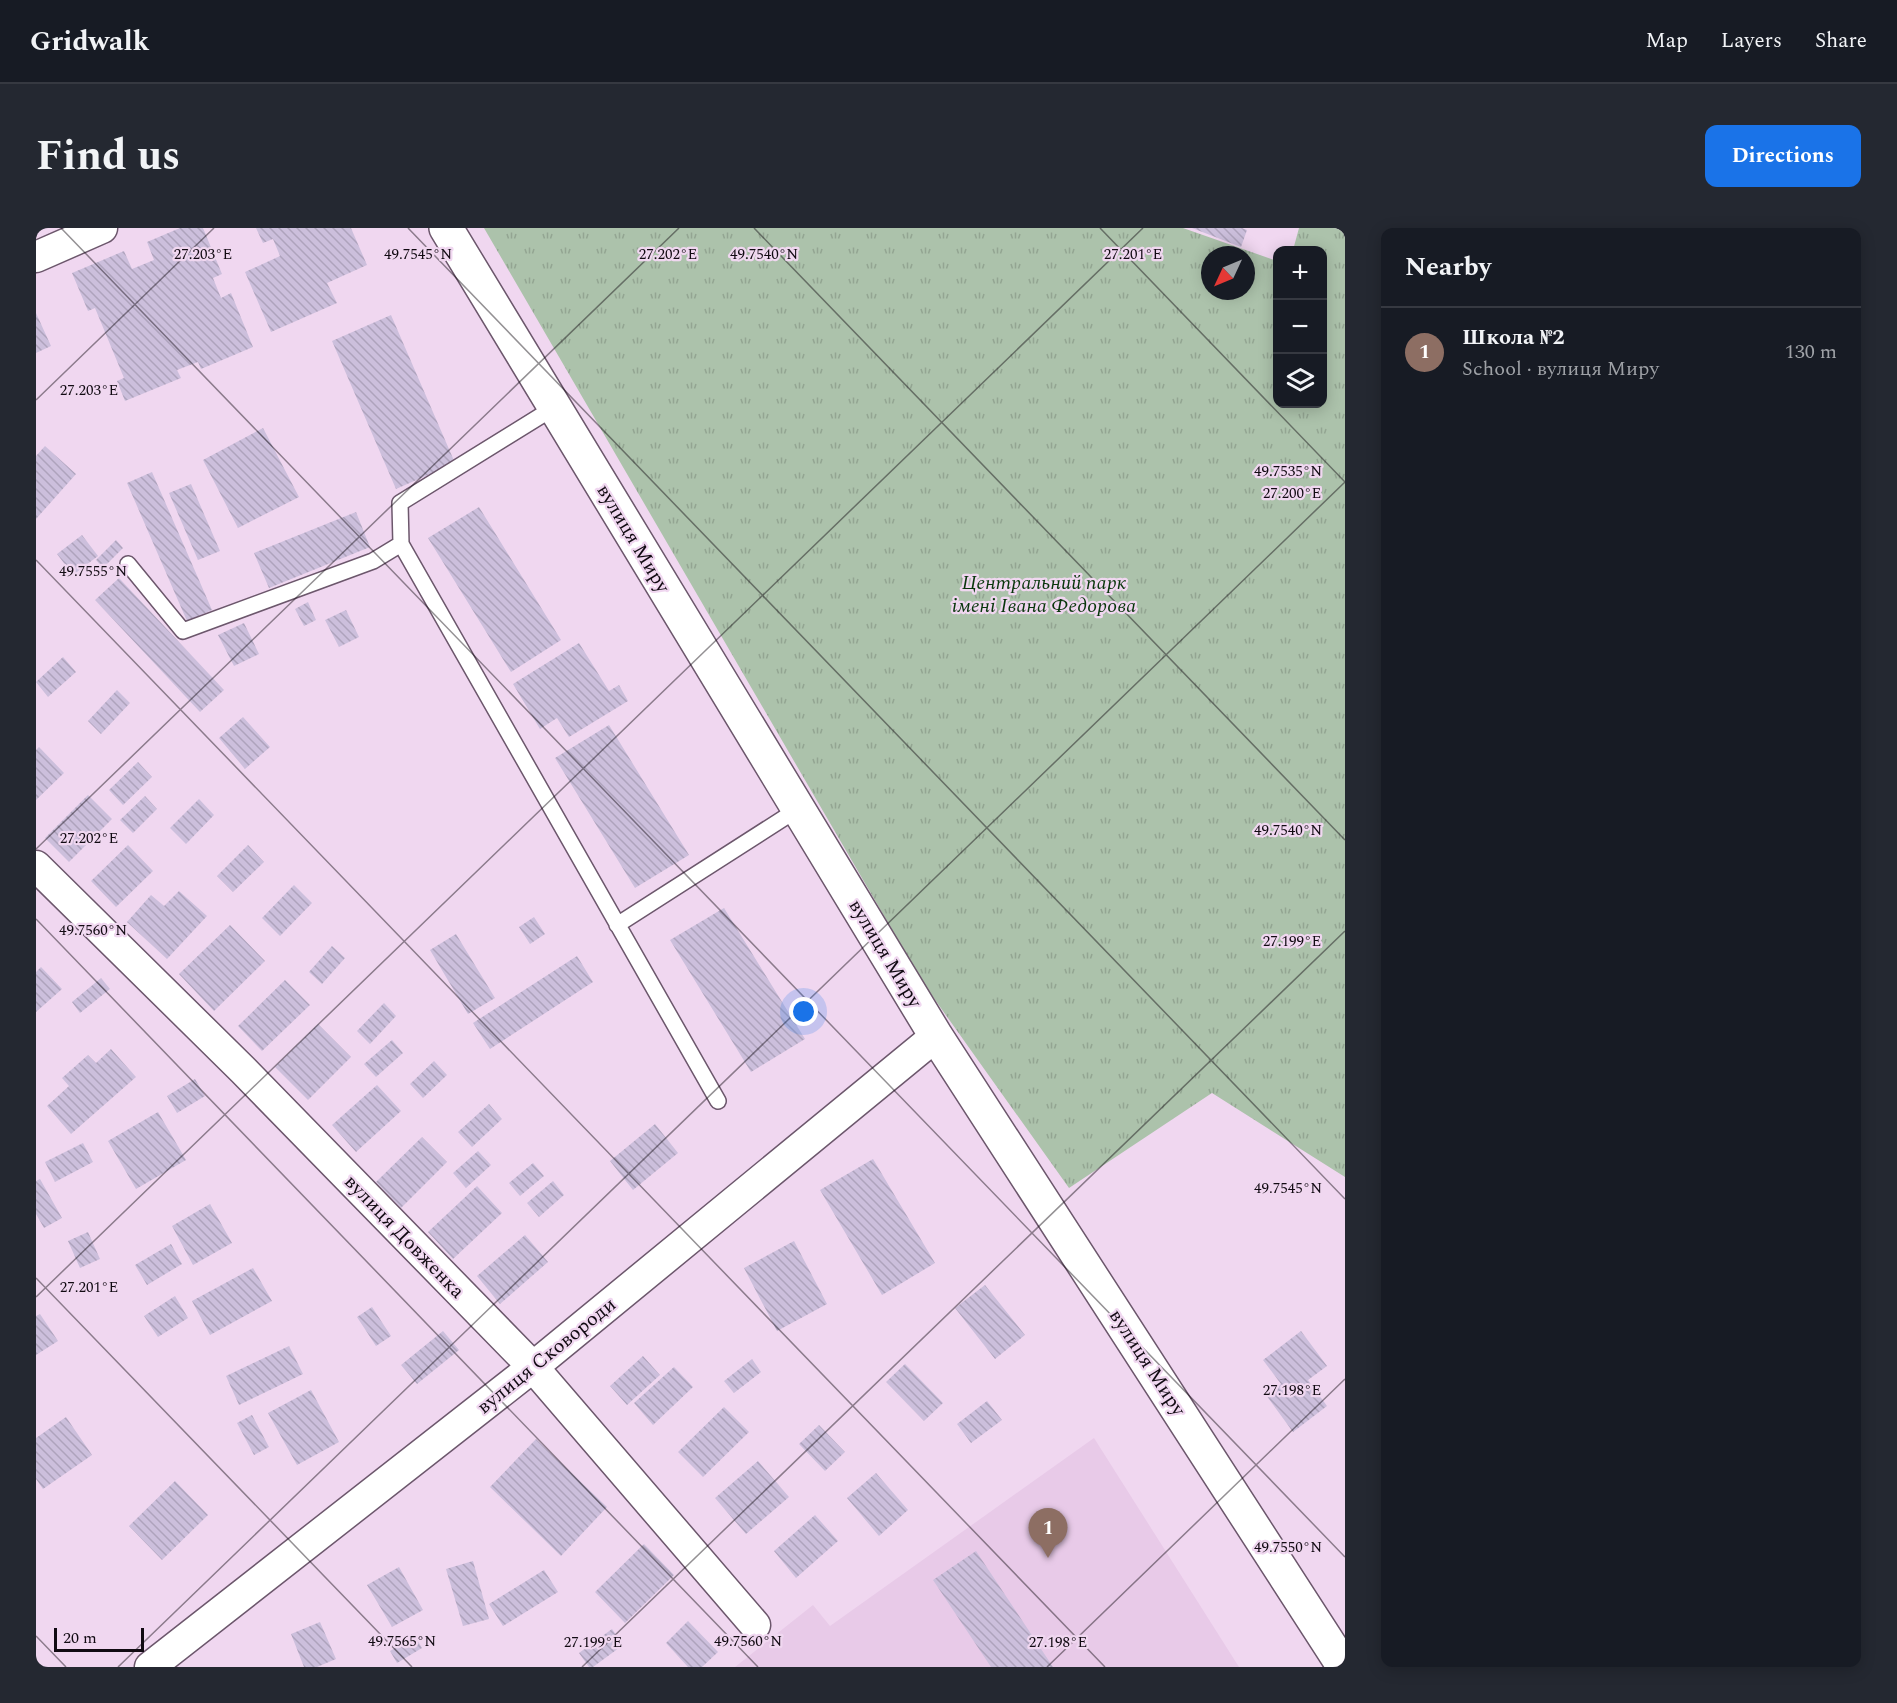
<!DOCTYPE html>
<html lang="en">
<head>
<meta charset="utf-8">
<style>
  :root { --surface:#171b24; --page:#242831; --text:#f1f3f6; --muted:#9ea1a6; --line:#363941; --accent:#1a73e8 }
  body { margin:0; font-family:Spectral,serif; background:var(--page); color:var(--text) }
  .controls { position:absolute; right:18px; top:18px; display:grid; overflow:hidden; border-radius:12px; box-shadow:0 3px 15px #0003 }
  .controls button { width:54px; height:54px; display:grid; place-items:center; padding:0; border:0; border-bottom:2px solid var(--line); background:var(--surface); color:var(--text); font:30px sans-serif }
  .compass { position:absolute; left:1165px; top:18px; width:54px; height:54px; border-radius:50%; background:var(--surface); box-shadow:0 3px 15px #0003; rotate:226deg }
  .scale { position:absolute; left:18px; bottom:15px; width:90px; box-sizing:border-box; padding-left:6px; border:3px solid #110a12; border-top:0; font-size:16px; line-height:21px; white-space:nowrap; color:#110a12; -webkit-text-stroke:4px #f0d7f0; paint-order:stroke }
  .you { position:absolute; left:768px; top:784px; width:21px; height:21px; margin:-15px; border:4px solid #fff; border-radius:50%; background:#1a73e8; box-shadow:0 0 0 9px #1a73e833 }
  .badge { display:grid; place-items:center; width:39px; height:39px; border-radius:50%; background:var(--accent); color:#fff; font-size:20px; font-weight:700 }
  .pin { position:absolute; translate:-50% -50px; filter:drop-shadow(0 2px 3px #0008) }
  .pin::after { content:''; position:absolute; top:32px; width:21px; height:18px; background:inherit; clip-path:polygon(0 0,100% 0,50% 100%) }
  .list { margin:0; padding:0; list-style:none }
  h2 { display:flex; justify-content:space-between; align-items:center; height:78px; margin:0; padding:0 24px; font-size:26px }
  h2 small { font-size:20px; font-weight:400; color:var(--muted) }
  .list li { display:grid; grid-template-columns:39px 1fr auto; gap:18px; align-items:center; box-sizing:border-box; height:90px; padding:0 24px; border-top:2px solid var(--line) }
  .list b { display:block; font-size:22px; white-space:nowrap }
  .list p { margin:0; font-size:20px; white-space:nowrap; color:var(--muted) }
  .list em { font-size:20px; font-style:normal; color:var(--muted) }
  .icon { flex:none; width:33px; height:33px; fill:none; stroke:currentColor; stroke-width:2; stroke-linecap:round; stroke-linejoin:round }
  .map { position:relative; flex:none; width:1309px; height:1439px; overflow:hidden; border-radius:12px }
  header { display:flex; align-items:center; gap:36px; box-sizing:border-box; height:84px; padding:0 30px; background:var(--surface); border-bottom:2px solid var(--line) }
  header strong { font-size:28px }
  nav { display:flex; gap:33px; margin-inline-start:auto; font-size:21px }
  .intro { display:flex; align-items:center; justify-content:space-between; box-sizing:border-box; height:144px; padding:0 36px }
  h1 { margin:0; font-size:42px }
  .button { padding:15px 27px; border-radius:12px; background:var(--accent); color:#fff; font-size:21px; font-weight:700 }
  main { display:flex; gap:36px; padding:0 36px }
  aside { flex:1; background:var(--surface); border-radius:12px; box-shadow:0 3px 15px #0003 }
  .map>svg:first-child { display:block }
</style>
</head>
<body>
<header>
<strong>Gridwalk</strong>
<nav><a>Map</a><a>Layers</a><a>Share</a></nav>
</header>
<div class="intro"><h1>Find us</h1><a class="button">Directions</a></div>
<main>
<div class="map">
<svg width="1309" height="1439" viewBox="0 0 1309 1439">
  <defs>
    <pattern id="grass-tufts" width="24" height="20" patternUnits="userSpaceOnUse" patternTransform="scale(1.5)"><rect width="24" height="20" fill="#acc2ab"/><path d="M3 7l-1-3M5 7V3M7 7l1-3M15 17l-1-3M17 17v-4M19 17l1-3" fill="none" stroke="#93a592"/></pattern>
    <pattern id="building-back-hatch" width="6" height="6" patternUnits="userSpaceOnUse" patternTransform="scale(1.5)"><rect width="6" height="6" fill="#ccbfdc"/><path d="M-1 5l2 2M0 0l6 6M5-1l2 2" fill="none" stroke="#aea3bc"/></pattern>
  </defs>
  <rect width="100%" height="100%" fill="#f0d7f0"/>
  <path fill="#e8cae8" d="M1058 1210 1203 1439H699L777 1377 794 1398Z"/>
  <path fill="url(#grass-tufts)" fill-rule="evenodd" d="M448 0H1147L1241 33 1242 176H1286V22H1257L1263 0H1309V949L1176 865 1033 960 887 755ZM1174 27H1210V63H1174Z"/>
  <path fill="url(#building-back-hatch)" d="M144 0H167L186 46 177 50 185 70 195 65 217 119 165 141 162 134 141 142 145 150 89 173 81 153 88 150 59 80 52 83 36 45 88 23 96 41 118 32 111 14Z
    M220 0H315L331 37 291 55 301 75 235 104 209 44 244 28 237 11 227 15Z
    M1156 0H1206L1211 2 1205 19Z
    M0 85 15 118 0 125Z
    M355 87 419 235 360 261 296 113Z
    M227 200 263 269 202 300 167 232Z
    M9 218 40 246 0 291V228Z
    M116 244 176 382 151 393 91 255Z
    M155 256 184 323 162 332 133 265Z
    M443 279 525 412 475 444 392 310Z
    M320 284 334 319 233 360 218 325Z
    M46 307 62 328 37 347 21 326Z
    M80 312 87 320 67 340 60 332Z
    M83 350 188 462 164 484 59 372Z
    M272 374 280 392 268 398 259 381Z
    M310 382 323 409 303 419 289 392Z
    M208 395 223 426 198 438 182 407Z
    M543 415 573 463 583 457 592 473 533 509 521 490 504 501 477 456Z
    M27 429 40 444 12 469 0 454Z
    M81 462 94 475 65 506 52 493Z
    M207 489 234 519 209 541 183 510Z
    M573 497 653 627 599 660 519 530Z
    M3 519 28 545 0 572V522Z
    M102 534 116 549 87 577 73 562Z
    M52 567 76 591 33 634 9 610Z
    M109 568 121 581 97 605 84 592Z
    M163 571 178 587 150 616 134 600Z
    M92 617 117 643 80 679 55 653Z
    M212 617 228 634 197 664 181 648Z
    M258 657 276 675 244 708 226 690Z
    M143 663 171 688 131 731 91 694 115 667 128 678Z
    M688 680 769 811 715 844 634 712Z
    M498 689 509 706 494 716 483 699Z
    M194 697 229 733 178 783 143 746Z
    M420 706 459 770 432 786 394 722Z
    M296 718 309 730 286 756 273 744Z
    M541 728 557 754 454 821 437 795Z
    M5 739 26 761 0 784V744Z
    M65 750 74 761 44 785 36 774Z
    M249 752 274 777 226 823 202 798Z
    M348 775 360 788 334 816 321 803Z
    M282 796 315 829 272 872 239 839Z
    M356 812 367 825 340 849 328 836Z
    M75 821 100 849 35 906 11 878 33 858 26 850 52 827 60 835Z
    M398 833 411 847 387 870 374 856Z
    M159 851 169 868 141 885 131 868Z
    M341 857 365 883 320 924 296 897Z
    M453 876 466 891 436 919 422 904Z
    M122 884 150 932 100 961 72 913Z
    M619 896 642 925 597 962 574 933Z
    M386 909 411 934 365 980 340 954Z
    M47 915 57 934 19 954 9 934Z
    M442 923 455 937 430 960 417 945Z
    M837 931 899 1035 846 1067 784 962Z
    M497 935 508 948 484 968 473 955Z
    M4 951 26 990 8 1000 0 986V953Z
    M517 953 528 967 503 989 491 975Z
    M441 958 466 985 417 1031 392 1004Z
    M174 976 196 1015 157 1037 136 998Z
    M52 1004 64 1031 44 1040 32 1013Z
    M489 1007 512 1034 464 1076 441 1048Z
    M758 1013 791 1076 741 1103 708 1040Z
    M135 1016 146 1036 111 1057 99 1037Z
    M217 1040 236 1073 174 1107 156 1073Z
    M949 1057 989 1107 959 1131 919 1080Z
    M139 1068 152 1090 122 1109 108 1088Z
    M336 1079 355 1108 340 1118 321 1089Z
    M4 1086 22 1113 0 1127V1088Z
    M407 1103 423 1122 381 1156 365 1137Z
    M1265 1103 1291 1138 1272 1152 1291 1178 1257 1204 1230 1167 1245 1156 1227 1132Z
    M253 1118 267 1146 203 1177 190 1148Z
    M607 1128 624 1147 591 1177 574 1158Z
    M716 1131 725 1144 698 1165 688 1153Z
    M869 1136 907 1175 888 1193 850 1154Z
    M638 1139 657 1159 617 1197 598 1175Z
    M275 1162 303 1214 261 1237 232 1185Z
    M951 1173 966 1192 935 1215 921 1196Z
    M688 1179 713 1204 667 1249 642 1224Z
    M216 1187 233 1219 218 1227 201 1195Z
    M30 1189 56 1227 7 1261 0 1251V1210Z
    M783 1197 809 1224 789 1243 763 1216Z
    M500 1211 571 1279 525 1328 454 1259Z
    M722 1233 753 1269 710 1306 679 1270Z
    M840 1245 872 1282 843 1308 811 1270Z
    M139 1253 172 1287 126 1332 93 1298Z
    M779 1287 802 1313 760 1350 738 1323Z
    M608 1316 638 1347 589 1395 559 1364Z
    M940 1323 1017 1439H955L897 1352Z
    M437 1333 453 1391 427 1398 410 1341Z
    M363 1339 387 1382 356 1399 331 1357Z
    M508 1342 522 1364 467 1398 453 1376Z
    M652 1393 682 1424 666 1439H652L630 1415Z
    M284 1394 300 1431 281 1439H268L255 1406Z
    M576 1401 587 1417 557 1439H553L543 1425Z
    M379 1408 386 1420 361 1435 354 1423Z"/>
  <g fill="none" stroke-linecap="round" stroke-linejoin="round">
    <g stroke="#6c576c" stroke-width="18">
      <path id="lane" d="M519 179 364 275 365 316 682 873
        M92 336 147 403 337 333 365 316
        M581 697 762 581"/>
    </g>
    <g stroke="#6c576c" stroke-width="33">
      <path id="street" d="M0 29 66 0
        M0 638 207 842 497 1139 719 1397
        M114 1439 497 1139 900 808"/>
    </g>
    <g stroke="#6c576c" stroke-width="36">
      <path id="secondary" d="M410 0 900 808 1308 1439"/>
    </g>
    <use href="#lane" stroke="#fff" stroke-width="15"/>
    <use href="#street" stroke="#fff" stroke-width="30"/>
    <use href="#secondary" stroke="#fff" stroke-width="33"/>
  </g>
  <path fill="none" stroke="#110a12" stroke-width="1.5" stroke-opacity="0.45" d="M25 0 1309 1329M372 0 1309 971M718 0 1309 612M1064 0 1309 254M0 172 178 0M0 332 1069 1439M0 621 643 0M0 691 722 1439M0 1050 376 1439M0 1069 1107 0M0 1408 30 1439M82 1439 1309 254M546 1439 1309 703M1011 1439 1309 1151"/>
  <g text-anchor="middle" stroke-width="4.5" stroke-linejoin="round" paint-order="stroke">
    <g font-size="20" fill="#110a12" stroke="#f0d7f0">
      <text transform="translate(598 310) rotate(59)" y="7">вулиця Миру</text>
      <text transform="translate(850 725) rotate(59)" y="7">вулиця Миру</text>
      <text transform="translate(369 1008) rotate(46)" y="7">вулиця Довженка</text>
      <text transform="translate(510 1127) rotate(-39)" y="7">вулиця Сковороди</text>
      <text transform="translate(1112 1134) rotate(57)" y="7">вулиця Миру</text>
    </g>
    <g font-size="20" font-style="italic" fill="#08360b" stroke="#f0d7f0">
      <text x="1008" y="361">Центральний парк<tspan x="1008" dy="23">імені Івана Федорова</tspan></text>
    </g>
  </g>
  <g font-size="15" text-anchor="middle" fill="#110a12" stroke="#f0d7f0" stroke-width="4.5" stroke-linejoin="round" paint-order="stroke">
    <text x="167" y="31">27.203°E</text>
    <text x="632" y="31">27.202°E</text>
    <text x="1097" y="31">27.201°E</text>
    <text x="382" y="31">49.7545°N</text>
    <text x="728" y="31">49.7540°N</text>
    <text x="53" y="167">27.203°E</text>
    <text x="1252" y="248">49.7535°N</text>
    <text x="1256" y="270">27.200°E</text>
    <text x="57" y="348">49.7555°N</text>
    <text x="1252" y="607">49.7540°N</text>
    <text x="53" y="615">27.202°E</text>
    <text x="57" y="707">49.7560°N</text>
    <text x="1256" y="718">27.199°E</text>
    <text x="1252" y="965">49.7545°N</text>
    <text x="53" y="1064">27.201°E</text>
    <text x="1256" y="1167">27.198°E</text>
    <text x="1252" y="1324">49.7550°N</text>
    <text x="366" y="1418">49.7565°N</text>
    <text x="712" y="1418">49.7560°N</text>
    <text x="557" y="1419">27.199°E</text>
    <text x="1022" y="1419">27.198°E</text>
  </g>
</svg>
<div class="controls">
<button>+</button>
<button>−</button>
<button><svg class="icon" aria-label="layers" viewBox="0 0 24 24"><path d="M12 4l9 5-9 5-9-5zM3 14l9 5 9-5"/></svg></button>
</div>
<svg class="compass" viewBox="-18 -18 36 36"><path d="M0-13l5 13h-10z" fill="#e53935"/><path d="M0 13l5-13h-10z" fill="#9ea1a6"/></svg>
<div class="scale">20 m</div>
<div class="you"></div>
<div class="pin badge" style="left:1012px;top:1330px;background:#8d6e63">1</div>
</div>
<aside>
<h2>Nearby<small></small></h2>
<ul class="list">
<li><span class="badge" style="background:#8d6e63">1</span><div><b>Школа №2</b><p>School · вулиця Миру</p></div><em>130 m</em></li>
</ul>
</aside>
</main>
</body>
</html>
